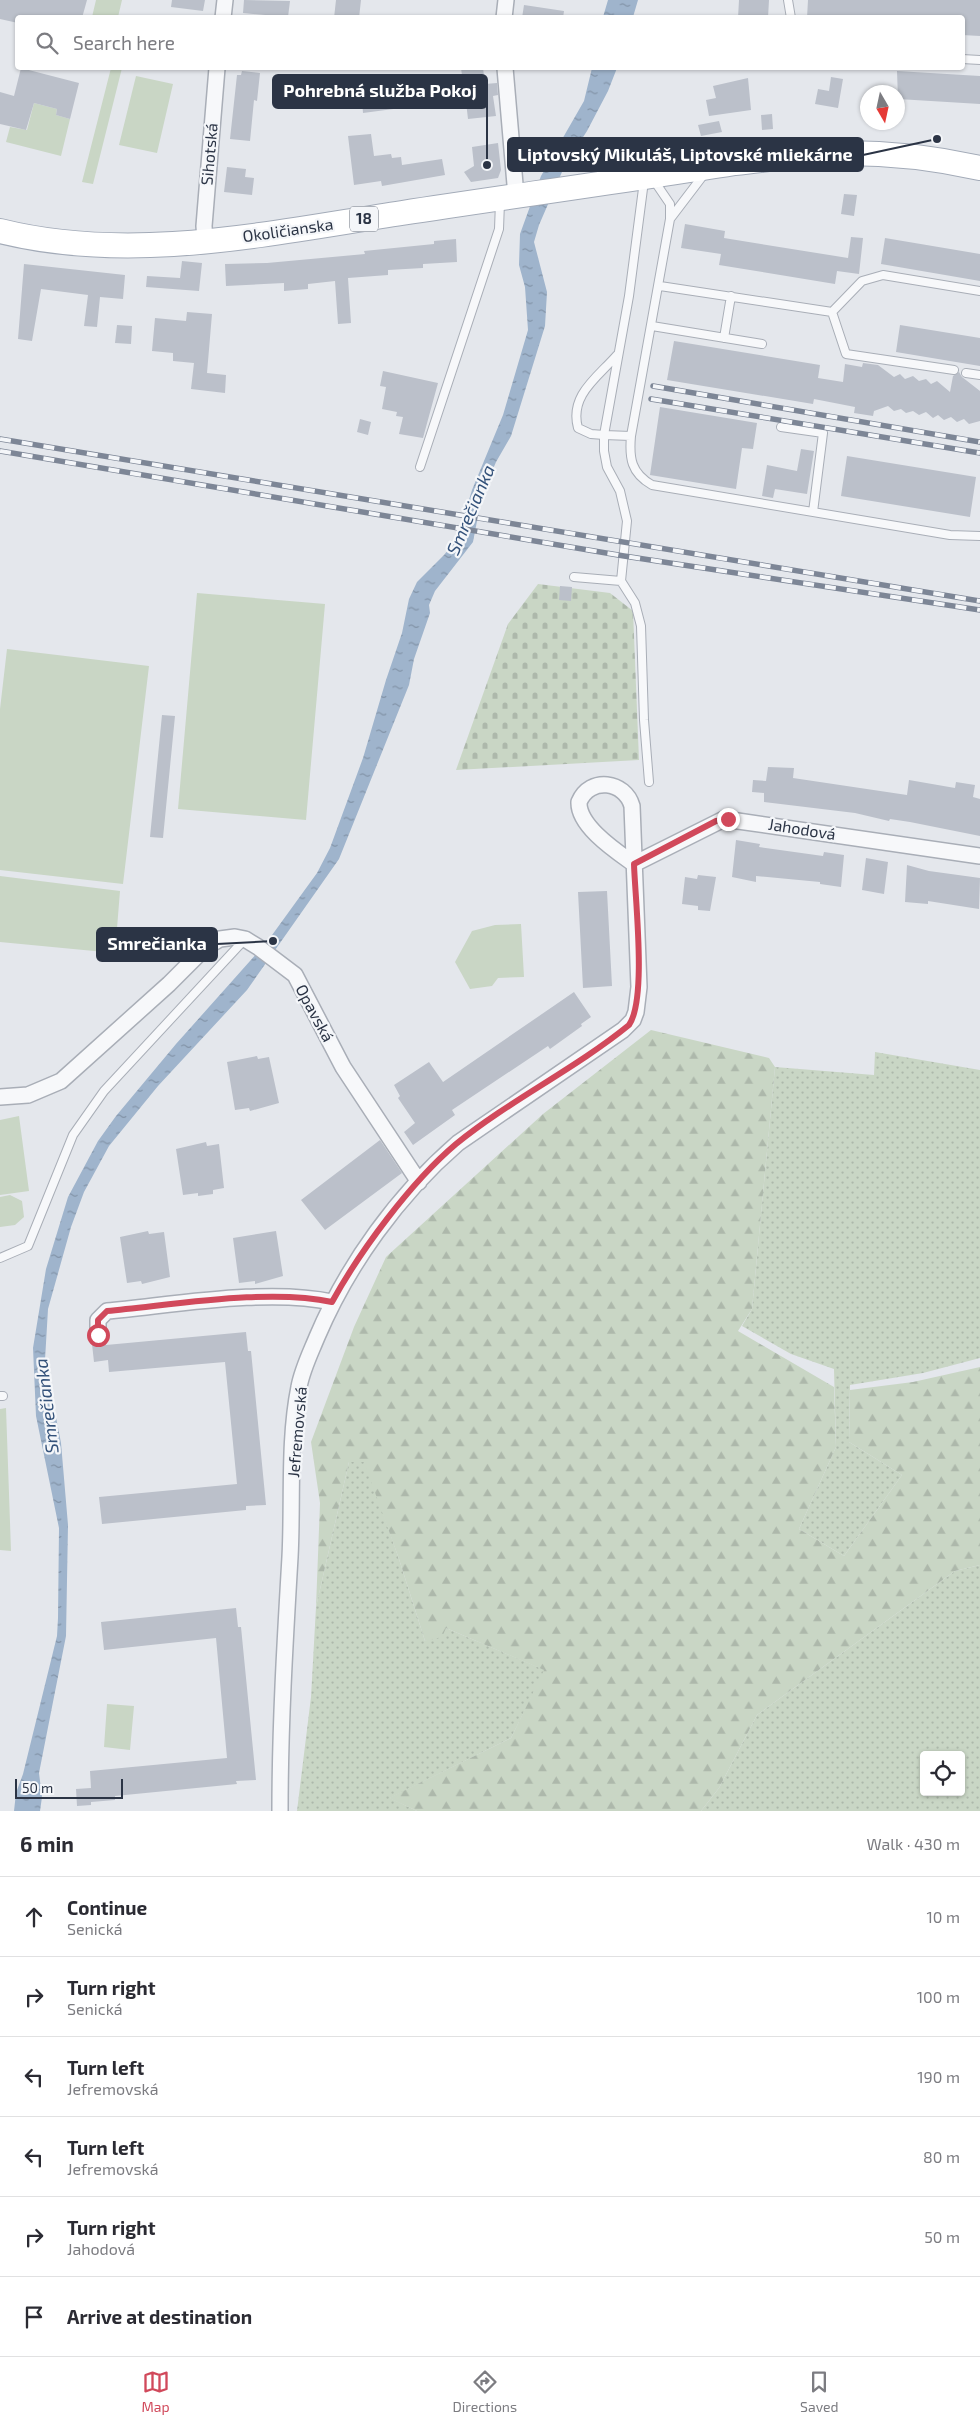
<!DOCTYPE html>
<html lang="en">
<head>
<meta charset="utf-8">
<style>
  :root { --surface:#fff; --page:#f2f2f3; --text:#2b2b33; --muted:#7c7c81; --line:#e1e1e2; --accent:#d1495b }
  body { margin:0; font-family:"Exo 2",sans-serif; background:var(--page); color:var(--text) }
  .controls { position:absolute; right:15px; bottom:15px; display:grid; overflow:hidden; border-radius:5px; box-shadow:0 1px 4px #0004 }
  .controls button { width:45px; height:45px; display:grid; place-items:center; padding:0; border:0; border-bottom:1px solid var(--line); background:var(--surface); color:var(--text); font:25px sans-serif }
  .compass { position:absolute; left:860px; top:85px; width:45px; height:45px; border-radius:50%; background:var(--surface); box-shadow:0 1px 4px #0004; rotate:171deg }
  .scale { position:absolute; left:15px; bottom:12px; width:108px; box-sizing:border-box; padding-left:5px; border:2px solid #2b3445; border-top:0; font-size:14px; line-height:18px; white-space:nowrap; color:#2b3445; -webkit-text-stroke:4px #f4f6f9; paint-order:stroke }
  .stop { position:absolute; width:15px; height:15px; margin:-11px; border:4px solid #d1495b; border-radius:50%; background:#fff }
  .stop.end { background:#d1495b; border-color:#fff; box-shadow:0 1px 5px #0008 }
  .list { margin:0; padding:0; list-style:none }
  h2 { display:flex; justify-content:space-between; align-items:center; height:65px; margin:0; padding:0 20px; font-size:21px }
  h2 small { font-size:16px; font-weight:400; color:var(--muted) }
  .list li { display:grid; grid-template-columns:32px 1fr auto; gap:15px; align-items:center; box-sizing:border-box; height:80px; padding:0 20px; border-top:1px solid var(--line) }
  .list b { display:block; font-size:19px; white-space:nowrap }
  .list p { margin:0; font-size:16px; white-space:nowrap; color:var(--muted) }
  .list em { font-size:16px; font-style:normal; color:var(--muted) }
  .icon { flex:none; width:28px; height:28px; fill:none; stroke:currentColor; stroke-width:2; stroke-linecap:round; stroke-linejoin:round }
  .map { position:relative; flex:none; width:980px; height:1811px; overflow:hidden }
  .search { position:absolute; background:var(--surface); box-shadow:0 1px 4px #0004; left:15px; right:15px; top:15px; height:55px; display:flex; align-items:center; gap:12px; box-sizing:border-box; padding:0 18px; border-radius:5px; color:var(--muted); font-size:19px }
  .sheet { height:545px; background:var(--surface) }
  nav { display:flex; justify-content:space-around; align-items:center; box-sizing:border-box; height:70px; border-top:1px solid var(--line); background:var(--surface); font-size:14px; color:var(--muted) }
  nav a { display:grid; justify-items:center; gap:2px }
  nav .on { color:var(--accent) }
  .map>svg:first-child { display:block }
</style>
</head>
<body>
<div class="map">
<svg width="980" height="1811" viewBox="0 0 980 1811">
  <defs>
    <pattern id="grass-dots" width="8" height="8" patternUnits="userSpaceOnUse" patternTransform="scale(1.25)"><rect width="8" height="8" fill="#c9d6c5"/><path d="M2 2h.1M6 6h.1" fill="none" stroke="#adb8ab" stroke-width="1.8" stroke-linecap="round"/></pattern>
    <pattern id="forest-firs" width="22" height="20" patternUnits="userSpaceOnUse" patternTransform="scale(1.25)"><rect width="22" height="20" fill="#c9d6c5"/><path d="M5 1l3.5 6h-7zM16 11l3.5 6h-7z" fill="#adb8ab"/></pattern>
    <pattern id="cemetery-stones" width="16" height="16" patternUnits="userSpaceOnUse" patternTransform="scale(1.25)"><rect width="16" height="16" fill="#c9d6c5"/><path d="M2 7V4a2 2 0 0 1 4 0v3zM10 15v-3a2 2 0 0 1 4 0v3z" fill="#adb8ab"/></pattern>
    <pattern id="water-ripples" width="26" height="14" patternUnits="userSpaceOnUse" patternTransform="scale(1.25)"><rect width="26" height="14" fill="#9fb4cc"/><path d="M2 4q2-2 4 0t4 0M15 11q2-2 4 0t4 0" fill="none" stroke="#8293a7"/></pattern>
  </defs>
  <rect width="100%" height="100%" fill="#e4e7ec"/>
  <path fill="url(#grass-dots)" fill-rule="evenodd" d="M875 1052 980 1070V1358L923 1373 850 1385 849 1442 902 1475 844 1556 799 1529 836 1447 834 1369 791 1354 742 1326 752 1309 775 1067 874 1075Z
    M365 1461 399 1559 425 1641 446 1628 545 1670 511 1738 390 1798 417 1811H297L311 1697 316 1607 349 1462Z
    M980 1565V1811H701L719 1788 757 1715 955 1571ZM924 1755H961V1792H924Z"/>
  <path fill="url(#forest-firs)" d="M651 1030 769 1058 775 1067 752 1309 738 1331 834 1387 836 1447 799 1529 844 1556 902 1475 849 1442 850 1390 913 1382 980 1367V1565L955 1571 757 1715 719 1788 701 1811H417L389 1798 511 1738 544 1670 446 1628 442 1637 425 1641 399 1559 364 1462H349L316 1607 320 1503 311 1442 354 1327 386 1257 543 1114Z"/>
  <path fill="url(#cemetery-stones)" d="M538 584 610 593 633 611 639 760 456 770 508 624Z"/>
  <path fill="#c9d6c5" d="M96 0H122L118 17H92Z
    M111 68H122L93 184 82 182Z
    M136 76 173 84 157 153 119 145Z
    M34 103 57 109 56 115 70 119 61 156 6 142 10 127 27 130Z
    M197 593 325 604 306 820 178 809Z
    M7 649 149 666 123 884 0 870V709Z
    M0 876 120 891 115 953 0 942Z
    M521 924 524 977 498 978 492 986 470 989 455 962 472 931 495 925Z
    M19 1116 29 1191 0 1195V1120Z
    M10 1195 22 1201 24 1217 15 1225 0 1227V1197Z
    M6 1408 11 1551 0 1550V1409Z
    M107 1704 134 1706 130 1750 104 1747Z"/>
  <path fill="url(#water-ripples)" d="M608 0H638L633 17H603Z
    M592 68H617L608 91 587 131 565 165 539 225 534 242 547 292 545 326 511 436 496 462 482 495 473 542 435 591 429 605 430 613 414 659 409 685 339 859 247 990 158 1086 109 1146 84 1192 71 1227 48 1309 45 1360 61 1443 68 1525 66 1636 39 1773 42 1797 40 1811H14L16 1793 23 1774 57 1636 58 1618 59 1528 36 1416 33 1348 46 1269 68 1197 98 1141 116 1116 176 1044 267 942 317 873 330 848 363 758 386 680 402 633 409 599 417 582 444 555 457 539 472 490 503 415 528 330 525 287 519 265 520 234 541 176 584 101Z"/>
  <path fill="#bbc0ca" d="M0 0H87L82 18H18V23L0 19Z
    M172 0H205L203 11 171 7Z
    M244 0 290 1 288 17 243 13Z
    M336 0H361L359 18H334Z
    M739 0H769L768 18H738Z
    M808 0H980V36L962 35V18H807Z
    M524 5 564 11 563 18H522Z
    M21 68 79 83 70 119 56 115 57 109 34 103 26 130 0 124V92L14 96Z
    M461 68H483L485 84 497 83 498 95 493 96 496 116 468 119 466 102 427 107 425 94 435 92V86L463 83Z
    M242 71 260 73 257 101 254 100 250 141 230 139 237 75H241Z
    M897 71 980 76V104L898 99Z
    M831 77 843 79 838 108 815 104 818 89 829 91Z
    M748 78 751 110 709 116 706 100 716 98 713 86Z
    M388 83 390 97 395 96 401 108 363 113 362 101 376 99 374 86Z
    M772 114 773 129 762 130 761 115Z
    M719 121 722 132 701 136 698 125Z
    M371 134 374 156 391 154 392 158 401 157 402 165 442 159 445 175 382 186 381 181 354 185 348 136Z
    M498 143 501 170 498 178 471 182 464 172 474 166 472 147Z
    M227 167 246 169 245 177 254 178 252 195 224 192Z
    M844 194 857 195 854 216 841 214Z
    M685 224 725 231 724 238 848 258 851 237 863 238 859 274 837 271 835 284 719 265 721 254 681 248Z
    M885 238 980 254V281L881 264Z
    M456 239 457 262 423 264V268L388 270V275L348 278 351 323 338 324 335 281 308 284V289L284 291V283L226 286 225 264 267 263 365 254 364 251 434 244V241Z
    M182 261 202 263 199 291 146 287 147 276 180 278Z
    M24 264 125 275 123 299 100 297 97 327 84 326 88 295 41 289 32 341 18 339Z
    M187 312 212 314 207 373 226 375 225 393 191 389 194 363 173 361V353L152 351 155 318 186 321Z
    M117 325 132 326 131 344 115 343Z
    M900 325 980 338V366L896 352Z
    M674 341 820 365 818 378 843 382 845 364 862 367 863 363 878 365 894 377 900 374 905 379 913 376 919 381 926 379 931 384 937 381 950 392 953 376 959 372 962 377 980 391V421L969 424 964 419 957 422 951 417 944 420 938 415 933 418 926 412 919 415 913 411 906 413 901 409 894 411 888 406 874 411 873 416 854 413 855 407 814 399 813 404 667 380Z
    M383 371 438 383 423 438 399 434 403 417 396 416 397 412 382 409 386 387 380 386Z
    M660 407 757 423 753 449 742 448 736 489 650 475Z
    M360 419 371 422 368 435 357 432Z
    M801 449 814 451 807 494 775 489 773 498 762 496 767 465 797 471Z
    M847 456 976 477 970 517 841 496Z
    M560 586 572 587 571 601 559 600Z
    M162 715 175 716 163 838 150 837Z
    M768 767 794 768 793 778 907 795 909 780 955 788 956 782 975 785 973 797 980 799V836L910 822 890 819 889 821 855 813 764 802V793L752 792 753 780 766 781Z
    M736 840 760 844 759 847 823 856 824 852 844 855 841 887 820 884V882L756 876V882L732 877Z
    M866 858 888 862 884 894 862 890Z
    M907 865 929 871 980 878 979 909 928 901V904L905 902Z
    M698 875 716 877 710 911 698 910V906L682 904 685 877 697 879Z
    M607 891 612 986 583 988 578 892Z
    M574 992 591 1017 581 1024 582 1026 550 1049 548 1046 452 1110 455 1115 413 1145 404 1132 415 1123 398 1098 400 1096 394 1085 429 1062 443 1082Z
    M257 1056 258 1059 269 1057 279 1103 250 1111 249 1108 235 1110 227 1062Z
    M380 1140 402 1173 325 1230 301 1200Z
    M206 1142 207 1146 219 1144 224 1188 213 1190V1194L198 1196V1193L183 1195 176 1149Z
    M148 1231 149 1234 164 1232 170 1277 142 1284 141 1281 127 1283 120 1237Z
    M276 1231 283 1276 255 1284V1281L239 1283 233 1238Z
    M246 1332 248 1351H251L266 1505 246 1506V1510L102 1524 99 1497 237 1484 225 1362 109 1372 108 1360 94 1362 92 1344 106 1343V1345Z
    M236 1608 238 1627H241L256 1780 236 1781 237 1784 115 1796V1800L91 1802V1805L77 1806 76 1789 91 1788 90 1771 227 1758 216 1638 104 1650 101 1622Z"/>
  <g fill="none" stroke-linecap="round" stroke-linejoin="round">
    <g stroke="#a9aeb7" stroke-width="10">
      <path id="service" d="M788 0 791 18
        M962 59 980 60
        M705 173 670 219 631 436C629 458 631 473 652 485L950 535 980 536
        M653 179 670 204V219
        M660 286 832 312 846 354 954 370
        M832 312 862 281 883 275 980 291
        M652 326 762 344
        M724 338 731 296
        M617 355C598 377 569 395 578 428L591 434 604 435 629 296 644 181
        M966 373 980 375
        M781 427 823 433 813 512
        M631 436 604 435V451L607 467 620 491 627 521 621 581 635 603 641 626 644 720 649 782
        M420 467 499 229 500 202
        M574 577 621 581
        M0 1258 28 1246 73 1135 104 1091 245 939
        M0 1396H3"/>
    </g>
    <g stroke="#a9aeb7" stroke-width="18">
      <path id="minor" d="M223 18 225 0
        M504 18 506 0
        M505 68 516 196
        M205 241 204 226 217 68
        M634 864 724 819 980 856
        M0 1097 28 1095 61 1081 169 984 206 947 220 939 235 937 245 939 258 947 295 975 343 1067 419 1182
        M98 1335V1320L107 1311C173 1305 268 1288 332 1302
        M280 1811C280 1726 285 1642 290 1557 293 1502 288 1441 299 1387 302 1370 310 1354 317 1337 348 1264 398 1195 458 1143L623 1030 633 1020 636 1012 639 987 632 806C625 781 590 776 579 802 578 826 616 851 634 864"/>
    </g>
    <g stroke="#a3abb8" stroke-width="26">
      <path id="primary" d="M0 231C132 264 270 233 402 213 513 196 624 181 735 163 772 159 809 153 846 153 892 153 935 158 980 168"/>
    </g>
    <use href="#service" stroke="#f7f8fa" stroke-width="8"/>
    <use href="#minor" stroke="#f7f8fa" stroke-width="15"/>
    <use href="#primary" stroke="#fff" stroke-width="24"/>
    <g stroke="#7d8696" stroke-width="5.5">
      <path id="rail" d="M653 386 980 442
        M651 399 980 453
        M0 439 980 601
        M0 451 624 556 980 610"/>
    </g>
    <use href="#rail" stroke="#f4f6f9" stroke-width="4" stroke-dasharray="11" stroke-linecap="butt"/>
  </g>
  <g fill="none" stroke-linecap="round" stroke-linejoin="round">
    <path stroke="#d1495b" stroke-width="6" d="M98 1335V1320L107 1311C173 1305 269 1288 332 1302 360 1251 411 1182 456 1144 510 1100 575 1069 629 1025 647 999 635 899 634 864L716 821 728 819"/>
  </g>
  <g text-anchor="middle" stroke-width="4.5" stroke-linejoin="round" paint-order="stroke">
    <rect fill="#f4f6f9" stroke="#676e7b" stroke-width="1" x="350" y="206.5" width="28" height="25" rx="4"/>
    <g font-size="15" font-weight="bold" fill="#2b3445">
      <text x="364" y="224">18</text>
    </g>
    <g font-size="16" fill="#2b3445" stroke="#f4f6f9">
      <text transform="translate(209 154) rotate(-85)" y="6">Sihotská</text>
      <text transform="translate(288 230) rotate(-8)" y="6">Okoličianska</text>
      <text transform="translate(802 829) rotate(9)" y="6">Jahodová</text>
      <text transform="translate(315 1013) rotate(62)" y="6">Opavská</text>
      <text transform="translate(297 1432) rotate(-85)" y="6">Jefremovská</text>
    </g>
    <g font-size="18" font-style="italic" fill="#34527a" stroke="#f4f6f9">
      <text transform="translate(471 510) rotate(-67)" y="6">Smrečianka</text>
      <text transform="translate(47 1406) rotate(-97)" y="6">Smrečianka</text>
    </g>
  </g>
  <path fill="none" stroke="#2b3445" stroke-width="2" d="M487 165L487 91M937 139L863 155M273 941L217 944"/>
  <g fill="#2b3445" stroke="#f4f6f9" stroke-width="2">
    <circle cx="487" cy="165" r="5"/>
    <circle cx="937" cy="139" r="5"/>
    <circle cx="273" cy="941" r="5"/>
  </g>
  <g fill="#2b3445" stroke="#2b3445" stroke-width="2">
    <rect x="273" y="75" width="214" height="33" rx="5"/>
    <rect x="508" y="138" width="355" height="33" rx="5"/>
    <rect x="97" y="928" width="120" height="33" rx="5"/>
  </g>
  <g font-size="18" text-anchor="middle" font-weight="bold" fill="#fff">
    <text x="380" y="97">Pohrebná služba Pokoj</text>
    <text x="685" y="161">Liptovský Mikuláš, Liptovské mliekárne</text>
    <text x="157" y="950">Smrečianka</text>
  </g>
</svg>
<div class="controls">
<button><svg class="icon" aria-label="locate" viewBox="0 0 24 24"><circle cx="12" cy="12" r="6"/><path d="M12 2v4M12 18v4M2 12h4M18 12h4"/></svg></button>
</div>
<svg class="compass" viewBox="-18 -18 36 36"><path d="M0-13l5 13h-10z" fill="#e53935"/><path d="M0 13l5-13h-10z" fill="#7c7c81"/></svg>
<div class="scale">50 m</div>
<div class="stop" style="left:98px;top:1335px"></div>
<div class="stop end" style="left:728px;top:819px"></div>
<div class="search"><svg class="icon" aria-label="search" viewBox="0 0 24 24"><circle cx="10" cy="10" r="6"/><path d="M15 15l6 6"/></svg>Search here</div>
</div>
<section class="sheet">
<h2>6 min<small>Walk · 430 m</small></h2>
<ul class="list">
<li><svg class="icon" aria-label="ahead" viewBox="0 0 24 24"><path d="M12 20V5M6 11l6-6 6 6"/></svg><div><b>Continue</b><p>Senická</p></div><em>10 m</em></li>
<li><svg class="icon" aria-label="right" viewBox="0 0 24 24"><path d="M7 20v-9h11M14 6l5 5-5 5"/></svg><div><b>Turn right</b><p>Senická</p></div><em>100 m</em></li>
<li><svg class="icon" aria-label="left" viewBox="0 0 24 24"><path d="M17 20v-9H6M10 6l-5 5 5 5"/></svg><div><b>Turn left</b><p>Jefremovská</p></div><em>190 m</em></li>
<li><svg class="icon" aria-label="left" viewBox="0 0 24 24"><path d="M17 20v-9H6M10 6l-5 5 5 5"/></svg><div><b>Turn left</b><p>Jefremovská</p></div><em>80 m</em></li>
<li><svg class="icon" aria-label="right" viewBox="0 0 24 24"><path d="M7 20v-9h11M14 6l5 5-5 5"/></svg><div><b>Turn right</b><p>Jahodová</p></div><em>50 m</em></li>
<li><svg class="icon" aria-label="arrive" viewBox="0 0 24 24"><path d="M6 21V4h12l-3 4 3 4H6"/></svg><div><b>Arrive at destination</b></div></li>
</ul>
</section>
<nav>
<a class="on"><svg class="icon" aria-label="map" viewBox="0 0 24 24"><path d="M3 6l6-2 6 2 6-2v14l-6 2-6-2-6 2zM9 4v14M15 6v14"/></svg>Map</a>
<a><svg class="icon" aria-label="directions" viewBox="0 0 24 24"><path d="M12 3l9 9-9 9-9-9zM9 14v-3h6M13 9l2 2-2 2"/></svg>Directions</a>
<a><svg class="icon" aria-label="saved" viewBox="0 0 24 24"><path d="M7 4h10v16l-5-4-5 4z"/></svg>Saved</a>
</nav>
</body>
</html>
